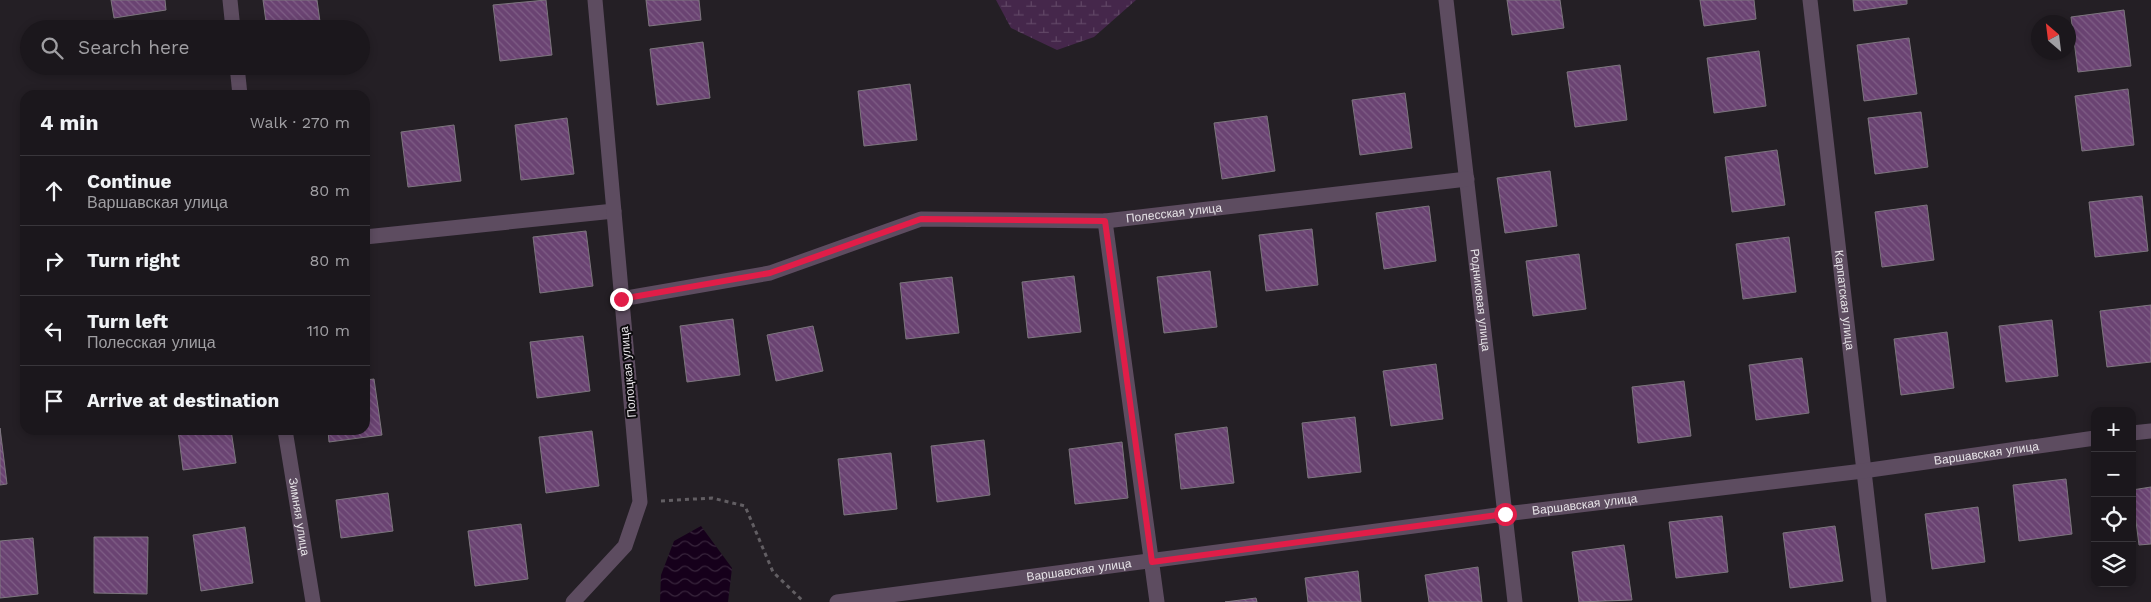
<!DOCTYPE html>
<html lang="en">
<head>
<meta charset="utf-8">
<style>
  :root { --surface:#1b171c; --page:#282429; --text:#f1f3f6; --muted:#a09fa3; --line:#39363b }
  body { margin:0; font-family:"Work Sans",sans-serif; background:var(--page); color:var(--text) }
  .controls { position:absolute; right:15px; bottom:15px; display:grid; overflow:hidden; border-radius:10px; box-shadow:0 2px 8px #0003 }
  .controls button { width:45px; height:45px; display:grid; place-items:center; padding:0; border:0; border-bottom:1px solid var(--line); background:var(--surface); color:var(--text); font:25px sans-serif }
  .compass { position:absolute; left:2031px; top:15px; width:45px; height:45px; border-radius:50%; background:var(--surface); box-shadow:0 2px 8px #0003; rotate:332deg }
  .stop { position:absolute; width:15px; height:15px; margin:-11px; border:4px solid #e11d48; border-radius:50%; background:#fff }
  .stop.end { background:#e11d48; border-color:#fff; box-shadow:0 1px 5px #0008 }
  .list { margin:0; padding:0; list-style:none }
  h2 { display:flex; justify-content:space-between; align-items:center; height:65px; margin:0; padding:0 20px; font-size:21px }
  h2 small { font-size:16px; font-weight:400; color:var(--muted) }
  .list li { display:grid; grid-template-columns:32px 1fr auto; gap:15px; align-items:center; box-sizing:border-box; height:70px; padding:0 20px; border-top:1px solid var(--line) }
  .list b { display:block; font-size:19px; white-space:nowrap }
  .list p { margin:0; font-size:16px; white-space:nowrap; color:var(--muted) }
  .list em { font-size:16px; font-style:normal; color:var(--muted) }
  .icon { flex:none; width:28px; height:28px; fill:none; stroke:currentColor; stroke-width:2; stroke-linecap:round; stroke-linejoin:round }
  .map { position:relative; flex:none; width:2151px; height:602px; overflow:hidden }
  .search { position:absolute; background:var(--surface); box-shadow:0 2px 8px #0003; left:20px; top:20px; width:350px; height:55px; display:flex; align-items:center; gap:12px; box-sizing:border-box; padding:0 18px; border-radius:28px; color:var(--muted); font-size:19px }
  .panel { position:absolute; background:var(--surface); box-shadow:0 2px 8px #0003; left:20px; top:90px; width:350px; height:345px; border-radius:15px }
  .map>svg:first-child { display:block }
</style>
</head>
<body>
<div class="map">
<svg width="2151" height="602" viewBox="0 0 2151 602">
  <defs>
    <pattern id="wetland-marsh" width="20" height="14" patternUnits="userSpaceOnUse" patternTransform="scale(1.25)"><rect width="20" height="14" fill="#45274b"/><path d="M1 5h8M5 5V1M11 12h8M15 12V8" fill="none" stroke="#604665"/></pattern>
    <pattern id="water-waves" width="16" height="10" patternUnits="userSpaceOnUse" patternTransform="scale(1.25)"><rect width="16" height="10" fill="#16001b"/><path d="M0 5q4-4 8 0t8 0" fill="none" stroke="#38253c"/></pattern>
    <pattern id="building-back-hatch" width="6" height="6" patternUnits="userSpaceOnUse" patternTransform="scale(1.25)"><rect width="6" height="6" fill="#6a4372"/><path d="M-1 5l2 2M0 0l6 6M5-1l2 2" fill="none" stroke="#7f5e86"/></pattern>
  </defs>
  <rect width="100%" height="100%" fill="#241f25"/>
  <path fill="url(#wetland-marsh)" d="M996 0H1136L1094 37 1057 50 1011 28Z"/>
  <path fill="url(#water-waves)" d="M701 526 732 568 728 602H660L661 575 674 541Z"/>
  <path fill="url(#building-back-hatch)" stroke="#7d767e" d="M111 0H165L166 10 114 18Z
    M263 0H317L321 29H267Z
    M546 0 552 55 500 61 493 5Z
    M646 0H699L701 20 649 26Z
    M1507 0H1560L1564 28 1512 35Z
    M1700 0H1754L1756 19 1704 26Z
    M1853 0H1907V4L1854 11Z
    M2124 10 2131 66 2078 72 2071 17Z
    M1909 38 1917 94 1864 101 1857 45Z
    M703 42 710 98 657 105 650 49Z
    M1759 51 1766 106 1714 113 1707 58Z
    M1620 65 1627 120 1575 127 1567 72Z
    M910 84 917 140 864 146 858 91Z
    M2128 89 2134 145 2082 151 2075 96Z
    M1405 93 1412 148 1360 155 1352 100Z
    M1921 112 1928 167 1875 174 1868 118Z
    M1267 116 1275 171 1222 179 1214 123Z
    M567 118 574 174 521 180 515 125Z
    M454 125 461 181 408 187 401 132Z
    M1777 150 1785 205 1732 212 1725 157Z
    M1550 171 1557 226 1505 233 1497 178Z
    M2142 196 2148 251 2095 257 2089 202Z
    M1927 205 1934 260 1882 267 1875 212Z
    M1429 206 1436 261 1384 269 1376 213Z
    M1312 229 1318 285 1266 291 1259 235Z
    M586 231 593 286 540 293 533 237Z
    M1789 237 1796 292 1743 299 1736 244Z
    M1579 254 1586 309 1533 316 1526 261Z
    M1210 271 1217 327 1164 333 1157 277Z
    M1074 276 1081 332 1028 338 1022 282Z
    M952 277 959 333 906 339 900 283Z
    M2151 305V362L2107 367 2100 311Z
    M733 319 740 375 687 382 680 326Z
    M2052 320 2058 376 2006 382 1999 326Z
    M813 326 823 371 776 381 767 335Z
    M1947 332 1954 388 1901 395 1894 339Z
    M583 336 590 391 537 398 530 342Z
    M1802 358 1809 413 1756 420 1749 365Z
    M1436 364 1443 419 1391 426 1383 371Z
    M374 379 382 435 329 442 328 430H365V380Z
    M1684 381 1691 436 1638 443 1632 387Z
    M1355 417 1361 472 1308 478 1302 423Z
    M1227 427 1234 483 1181 489 1175 434Z
    M0 428 7 484 0 485Z
    M178 430H231L236 463 183 470Z
    M592 431 599 486 546 493 539 437Z
    M984 440 990 495 937 502 931 446Z
    M1122 442 1128 498 1075 504 1069 449Z
    M891 453 897 509 844 515 838 459Z
    M2066 479 2072 534 2019 541 2013 485Z
    M2151 487V544L2139 545 2132 490Z
    M388 493 393 531 341 538 336 500Z
    M1978 507 1985 562 1932 569 1925 514Z
    M1722 516 1728 572 1676 578 1669 522Z
    M521 524 528 579 475 586 468 531Z
    M1835 526 1843 581 1790 588 1783 533Z
    M245 527 253 583 201 591 193 535Z
    M94 537H148L147 594 94 593Z
    M33 538 38 594 0 598V541Z
    M1624 545 1632 600 1579 602 1572 552Z
    M1478 567 1482 602H1429L1425 575Z
    M1358 571 1361 602H1308L1305 578Z
    M1256 598 1257 602H1225Z"/>
  <g fill="none" stroke-linecap="round" stroke-linejoin="round">
    <path stroke="#625e63" stroke-width="3" stroke-dasharray="4 4" stroke-linecap="butt" d="M661 501 712 498 745 506 773 572 804 602"/>
    <g stroke="#5d4c60" stroke-width="15">
      <path d="M230 0 233 29"/>
      <path id="s1" d="M1446 0 1515 602"/>
      <path id="s2" d="M1810 0 1879 602"/>
      <path d="M237 66 240 95"/>
      <path d="M1105 221 1157 602"/>
      <path d="M365 237 614 211"/>
      <path id="s3" d="M621 299 770 273 921 219 1105 221 1467 179"/>
      <path id="s4" d="M285 430 313 602"/>
      <path d="M2132 433 2151 431"/>
      <path d="M573 602 625 546 640 502 595 0"/>
      <path id="s5" d="M837 602 1505 514 1863 471 2095 438"/>
    </g>
  </g>
  <g fill="none" stroke-linecap="round" stroke-linejoin="round">
    <path stroke="#e11d48" stroke-width="6" d="M621 299 770 273 921 219 1105 221 1152 562 1505 514"/>
  </g>
  <g text-anchor="middle" stroke-width="4" stroke-linejoin="round" paint-order="stroke">
    <g font-size="12" fill="#e6e3e7" stroke="#0c0a0d">
      <text dy="4" stroke="none"><textPath href="#s3" startOffset="565">Полесская улица</textPath></text>
      <text dy="4" stroke="none"><textPath href="#s1" startOffset="302">Родниковая улица</textPath></text>
      <text dy="4" stroke="none"><textPath href="#s2" startOffset="302">Карпатская улица</textPath></text>
      <text transform="translate(628 372) rotate(-95)" y="4">Полоцкая улица</text>
      <text dy="4" stroke="none"><textPath href="#s5" startOffset="1159">Варшавская улица</textPath></text>
      <text dy="4" stroke="none"><textPath href="#s5" startOffset="754">Варшавская улица</textPath></text>
      <text dy="4" stroke="none"><textPath href="#s4" startOffset="88">Зимняя улица</textPath></text>
      <text dy="4" stroke="none"><textPath href="#s5" startOffset="244">Варшавская улица</textPath></text>
    </g>
  </g>
</svg>
<div class="controls">
<button>+</button>
<button>−</button>
<button><svg class="icon" aria-label="locate" viewBox="0 0 24 24"><circle cx="12" cy="12" r="6"/><path d="M12 2v4M12 18v4M2 12h4M18 12h4"/></svg></button>
<button><svg class="icon" aria-label="layers" viewBox="0 0 24 24"><path d="M12 4l9 5-9 5-9-5zM3 14l9 5 9-5"/></svg></button>
</div>
<svg class="compass" viewBox="-18 -18 36 36"><path d="M0-13l5 13h-10z" fill="#e53935"/><path d="M0 13l5-13h-10z" fill="#a09fa3"/></svg>
<div class="stop" style="left:1505px;top:514px"></div>
<div class="stop end" style="left:621px;top:299px"></div>
<div class="search"><svg class="icon" aria-label="search" viewBox="0 0 24 24"><circle cx="10" cy="10" r="6"/><path d="M15 15l6 6"/></svg>Search here</div>
<section class="panel">
<h2>4 min<small>Walk · 270 m</small></h2>
<ul class="list">
<li><svg class="icon" aria-label="ahead" viewBox="0 0 24 24"><path d="M12 20V5M6 11l6-6 6 6"/></svg><div><b>Continue</b><p>Варшавская улица</p></div><em>80 m</em></li>
<li><svg class="icon" aria-label="right" viewBox="0 0 24 24"><path d="M7 20v-9h11M14 6l5 5-5 5"/></svg><div><b>Turn right</b></div><em>80 m</em></li>
<li><svg class="icon" aria-label="left" viewBox="0 0 24 24"><path d="M17 20v-9H6M10 6l-5 5 5 5"/></svg><div><b>Turn left</b><p>Полесская улица</p></div><em>110 m</em></li>
<li><svg class="icon" aria-label="arrive" viewBox="0 0 24 24"><path d="M6 21V4h12l-3 4 3 4H6"/></svg><div><b>Arrive at destination</b></div></li>
</ul>
</section>
</div>
</body>
</html>
